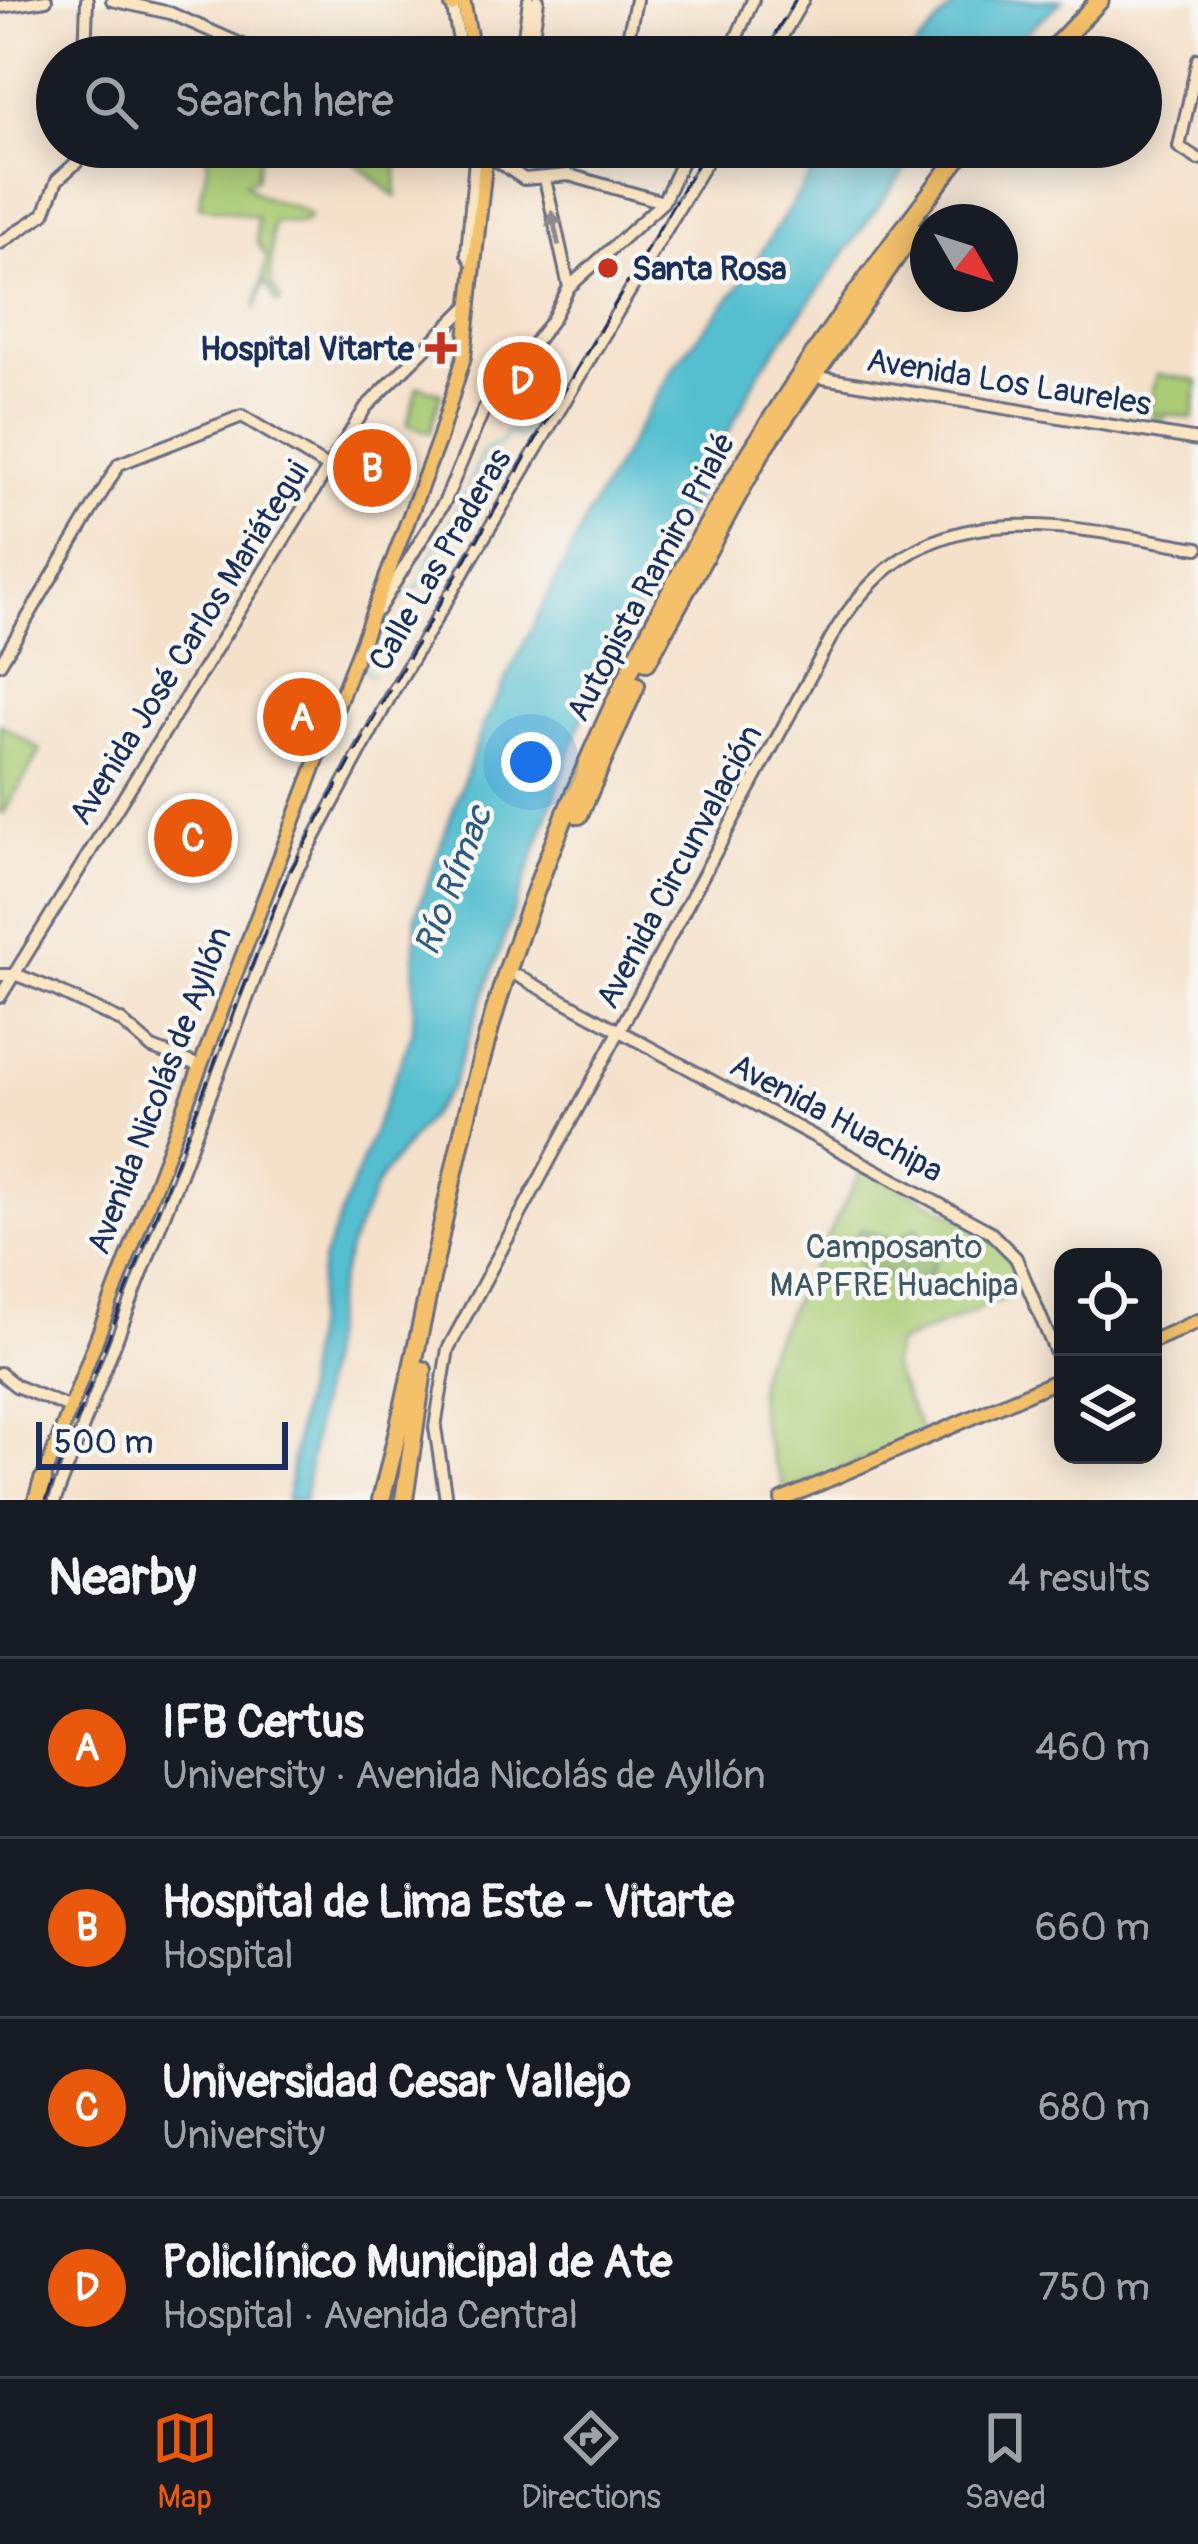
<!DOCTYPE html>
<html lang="en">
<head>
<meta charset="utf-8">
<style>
  :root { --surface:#171b24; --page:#242831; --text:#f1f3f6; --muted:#9ea1a6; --line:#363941; --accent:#ea580c }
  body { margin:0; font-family:Pangolin,sans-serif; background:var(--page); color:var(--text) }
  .controls { position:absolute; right:36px; bottom:36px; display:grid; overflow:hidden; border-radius:24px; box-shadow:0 6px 30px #0003 }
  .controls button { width:108px; height:108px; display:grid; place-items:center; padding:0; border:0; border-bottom:3px solid var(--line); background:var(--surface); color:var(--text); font:60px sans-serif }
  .compass { position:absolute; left:910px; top:204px; width:108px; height:108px; border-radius:50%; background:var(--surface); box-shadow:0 6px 30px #0003; rotate:129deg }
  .scale { position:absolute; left:36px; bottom:30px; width:252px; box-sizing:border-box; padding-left:12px; border:6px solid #1b2f5e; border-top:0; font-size:33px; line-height:42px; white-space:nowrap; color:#1b2f5e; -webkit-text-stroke:9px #f6f6f2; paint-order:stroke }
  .you { position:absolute; left:531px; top:762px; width:42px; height:42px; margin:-30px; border:9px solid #fff; border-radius:50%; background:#1a73e8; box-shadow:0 0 0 18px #1a73e833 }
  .badge { display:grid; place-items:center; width:78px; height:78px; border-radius:50%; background:var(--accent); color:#fff; font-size:39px; font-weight:700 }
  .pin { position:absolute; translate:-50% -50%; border:6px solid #fff; box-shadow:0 3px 12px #0006 }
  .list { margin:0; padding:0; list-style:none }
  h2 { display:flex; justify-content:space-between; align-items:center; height:156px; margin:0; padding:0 48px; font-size:51px }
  h2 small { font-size:39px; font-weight:400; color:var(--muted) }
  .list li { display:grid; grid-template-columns:78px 1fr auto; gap:36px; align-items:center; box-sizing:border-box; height:180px; padding:0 48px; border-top:3px solid var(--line) }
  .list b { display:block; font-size:45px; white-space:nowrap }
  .list p { margin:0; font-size:39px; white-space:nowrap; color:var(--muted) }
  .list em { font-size:39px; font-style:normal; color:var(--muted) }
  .icon { flex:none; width:66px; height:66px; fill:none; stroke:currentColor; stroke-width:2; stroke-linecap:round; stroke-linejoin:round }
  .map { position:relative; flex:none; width:1198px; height:1500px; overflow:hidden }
  .search { position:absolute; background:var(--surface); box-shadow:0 6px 30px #0003; left:36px; right:36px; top:36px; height:132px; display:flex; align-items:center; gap:30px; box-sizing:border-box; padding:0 42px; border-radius:66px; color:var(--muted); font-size:45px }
  .sheet { height:876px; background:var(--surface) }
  nav { display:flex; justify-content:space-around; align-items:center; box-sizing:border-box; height:168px; border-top:3px solid var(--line); background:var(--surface); font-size:33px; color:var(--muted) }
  nav a { display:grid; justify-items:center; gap:6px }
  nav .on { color:var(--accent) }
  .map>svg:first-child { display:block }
</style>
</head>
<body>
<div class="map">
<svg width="1198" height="1500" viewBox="0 0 1198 1500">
  <rect width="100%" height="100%" fill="#f6f6f2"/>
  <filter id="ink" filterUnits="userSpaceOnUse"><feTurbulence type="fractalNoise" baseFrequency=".00833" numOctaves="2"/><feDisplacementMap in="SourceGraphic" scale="24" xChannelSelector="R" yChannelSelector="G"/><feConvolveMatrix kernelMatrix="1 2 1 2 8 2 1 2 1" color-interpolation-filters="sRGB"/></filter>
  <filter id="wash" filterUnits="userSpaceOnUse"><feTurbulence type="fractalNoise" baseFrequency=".004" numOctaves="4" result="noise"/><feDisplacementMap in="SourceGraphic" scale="48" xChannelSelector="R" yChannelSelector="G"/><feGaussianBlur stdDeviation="2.7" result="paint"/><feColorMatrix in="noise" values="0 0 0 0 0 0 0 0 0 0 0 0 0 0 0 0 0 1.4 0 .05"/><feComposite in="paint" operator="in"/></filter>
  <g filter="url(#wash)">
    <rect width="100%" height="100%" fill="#f5e1ca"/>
    <path fill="#abcc74" stroke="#637e69" stroke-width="3" d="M200 147H270L259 159 256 179 245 183C264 205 290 199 310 216L302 223 274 222 272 227 271 283 281 301 277 303 264 281 255 310 267 258 257 242V217L199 206 208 161Z
      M354 147H398L396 197 354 162Z
      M1157 374 1198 381 1193 418 1165 414 1163 424 1150 421 1158 414 1148 411Z
      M418 386 441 393 430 432 407 425Z
      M0 724 41 750 3 814 0 813Z
      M863 1168 986 1231 1003 1246 1027 1289 896 1344 891 1366 923 1434 787 1493C768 1448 750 1412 761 1364Z"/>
    <path fill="#88b066" stroke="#527062" stroke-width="3" d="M917 1227 935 1262 922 1287 862 1270 853 1242 861 1229 896 1240Z"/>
    <path fill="#54bfd0" stroke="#387797" stroke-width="3" d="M959 0H1063L998 57H907Z
      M921 147 760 371 586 708 451 1088 379 1180 350 1246 336 1293 304 1500H287L322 1262 413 1031 416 915 483 726 595 502 677 362 738 288 828 148Z"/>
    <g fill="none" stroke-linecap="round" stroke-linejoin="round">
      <path stroke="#54bfd0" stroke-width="3" d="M486 450 501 443 507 432 520 436 529 426
        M468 489 483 453
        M403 598 422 583C424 558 456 520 467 492
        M360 665 372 676"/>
    </g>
  </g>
  <g filter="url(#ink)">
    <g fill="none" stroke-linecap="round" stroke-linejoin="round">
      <g stroke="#676d84" stroke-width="16">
        <path id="secondary" d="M112 0 170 13 270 57
          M452 3 462 57
          M0 7 46 0
          M85 57 87 0
          M521 57 529 0
          M530 57 538 0
          M624 57 636 0
          M728 57 753 0
          M770 57 803 0
          M1198 59 1179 147 1198 159
          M563 147 605 158 607 147
          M487 154 524 179 569 175 663 202
          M0 243 44 214 57 180 77 162 80 147
          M472 262 467 254 476 147
          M569 287 663 202 689 147
          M811 376 1198 440
          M378 610 445 501 484 409 552 320 569 287 545 179
          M0 664 119 464 242 416 327 467
          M0 975H17L55 990 121 1021 152 1048 200 1066
          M518 976 989 1231 1016 1258 1063 1370
          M0 997 366 407 465 309
          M0 1373 16 1386 65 1406
          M55 1500 295 874 391 695 715 147
          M446 1500 435 1427 448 1349 831 638C919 485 1053 525 1198 548"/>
      </g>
      <g stroke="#676d84" stroke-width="18">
        <path id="primary" d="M463 0 474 57
          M452 6 454 0
          M1153 1341 1198 1321
          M40 1488 439 439 464 357 487 147
          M782 1500 1063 1378"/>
      </g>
      <g stroke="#676d84" stroke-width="22">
        <path id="highway" d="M1045 57 1100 0
          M647 662 763 449 914 231
          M579 815 636 685
          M37 1500 43 1480
          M381 1500C427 1324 451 1143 508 969 609 664 767 397 967 147
          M404 1500 423 1370"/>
      </g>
      <use href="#secondary" stroke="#fbe6c3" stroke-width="10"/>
      <use href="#primary" stroke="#f4c16a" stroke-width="12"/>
      <use href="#highway" stroke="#f4c16a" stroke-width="16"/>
      <path stroke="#1b2f5e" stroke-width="3" stroke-dasharray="18 9" stroke-linecap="butt" d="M761 57 795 0
        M46 1500 283 885 388 693 707 147"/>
    </g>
    <defs><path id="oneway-solid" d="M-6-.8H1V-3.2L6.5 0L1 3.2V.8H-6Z" transform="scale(3)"/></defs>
    <use fill="#8b8a90" href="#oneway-solid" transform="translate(555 228) rotate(-102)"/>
  </g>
  <g fill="#c8321e" stroke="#f6f6f2" stroke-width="4.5">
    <circle cx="608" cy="268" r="12"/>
    <path d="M435 330h12v12h12v12h-12v12h-12v-12h-12v-12h12z"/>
  </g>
  <g text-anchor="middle" stroke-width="9" stroke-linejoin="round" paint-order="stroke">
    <g font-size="33" font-weight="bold" fill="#1b2f5e" stroke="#f6f6f2" text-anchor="start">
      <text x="632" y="280">Santa Rosa</text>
      <text x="414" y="360" text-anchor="end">Hospital Vitarte</text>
    </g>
    <g font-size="33" fill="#1b2f5e" stroke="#f6f6f2">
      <text transform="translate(1009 381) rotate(9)" y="12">Avenida Los Laureles</text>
      <text transform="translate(439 559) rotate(-60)" y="12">Calle Las Praderas</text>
      <text transform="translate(650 576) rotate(-62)" y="12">Autopista Ramiro Prialé</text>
      <text transform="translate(188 642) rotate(-58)" y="12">Avenida José Carlos Mariátegui</text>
      <text transform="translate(678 866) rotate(-62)" y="12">Avenida Circunvalación</text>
      <text transform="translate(158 1090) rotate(-69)" y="12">Avenida Nicolás de Ayllón</text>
      <text transform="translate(837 1117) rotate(28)" y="12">Avenida Huachipa</text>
    </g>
    <g font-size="33" fill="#3f5664" stroke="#f6f6f2">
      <text x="894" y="1258">Camposanto<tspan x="894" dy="38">MAPFRE Huachipa</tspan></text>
    </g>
    <g font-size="36" font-style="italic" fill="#2c5a80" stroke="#f6f6f2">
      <text transform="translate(452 880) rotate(-69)" y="13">Río Rímac</text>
    </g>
  </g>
</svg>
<div class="controls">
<button><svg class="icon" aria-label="locate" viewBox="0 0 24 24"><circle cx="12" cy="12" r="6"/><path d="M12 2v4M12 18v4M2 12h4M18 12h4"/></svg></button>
<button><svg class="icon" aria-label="layers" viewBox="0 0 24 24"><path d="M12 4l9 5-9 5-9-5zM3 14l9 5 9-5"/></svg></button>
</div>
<svg class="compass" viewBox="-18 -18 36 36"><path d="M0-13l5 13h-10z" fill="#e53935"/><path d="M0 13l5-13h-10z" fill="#9ea1a6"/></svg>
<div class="scale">500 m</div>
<div class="you"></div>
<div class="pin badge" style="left:302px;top:717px">A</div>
<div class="pin badge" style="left:372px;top:468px">B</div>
<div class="pin badge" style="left:193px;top:838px">C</div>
<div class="pin badge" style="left:522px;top:381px">D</div>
<div class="search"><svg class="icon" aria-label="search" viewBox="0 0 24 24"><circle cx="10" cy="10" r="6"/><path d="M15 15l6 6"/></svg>Search here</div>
</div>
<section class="sheet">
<h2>Nearby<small>4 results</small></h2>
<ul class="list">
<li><span class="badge">A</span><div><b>IFB Certus</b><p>University · Avenida Nicolás de Ayllón</p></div><em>460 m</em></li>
<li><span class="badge">B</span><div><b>Hospital de Lima Este - Vitarte</b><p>Hospital</p></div><em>660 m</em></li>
<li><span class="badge">C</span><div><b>Universidad Cesar Vallejo</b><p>University</p></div><em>680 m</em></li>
<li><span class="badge">D</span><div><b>Policlínico Municipal de Ate</b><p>Hospital · Avenida Central</p></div><em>750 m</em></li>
</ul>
</section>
<nav>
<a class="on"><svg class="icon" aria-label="map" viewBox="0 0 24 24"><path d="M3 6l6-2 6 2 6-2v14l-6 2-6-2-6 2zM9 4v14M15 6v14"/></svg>Map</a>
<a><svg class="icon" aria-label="directions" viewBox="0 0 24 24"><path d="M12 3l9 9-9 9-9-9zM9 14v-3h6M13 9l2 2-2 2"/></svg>Directions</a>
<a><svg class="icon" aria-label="saved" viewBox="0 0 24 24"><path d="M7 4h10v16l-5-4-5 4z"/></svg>Saved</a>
</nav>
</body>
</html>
